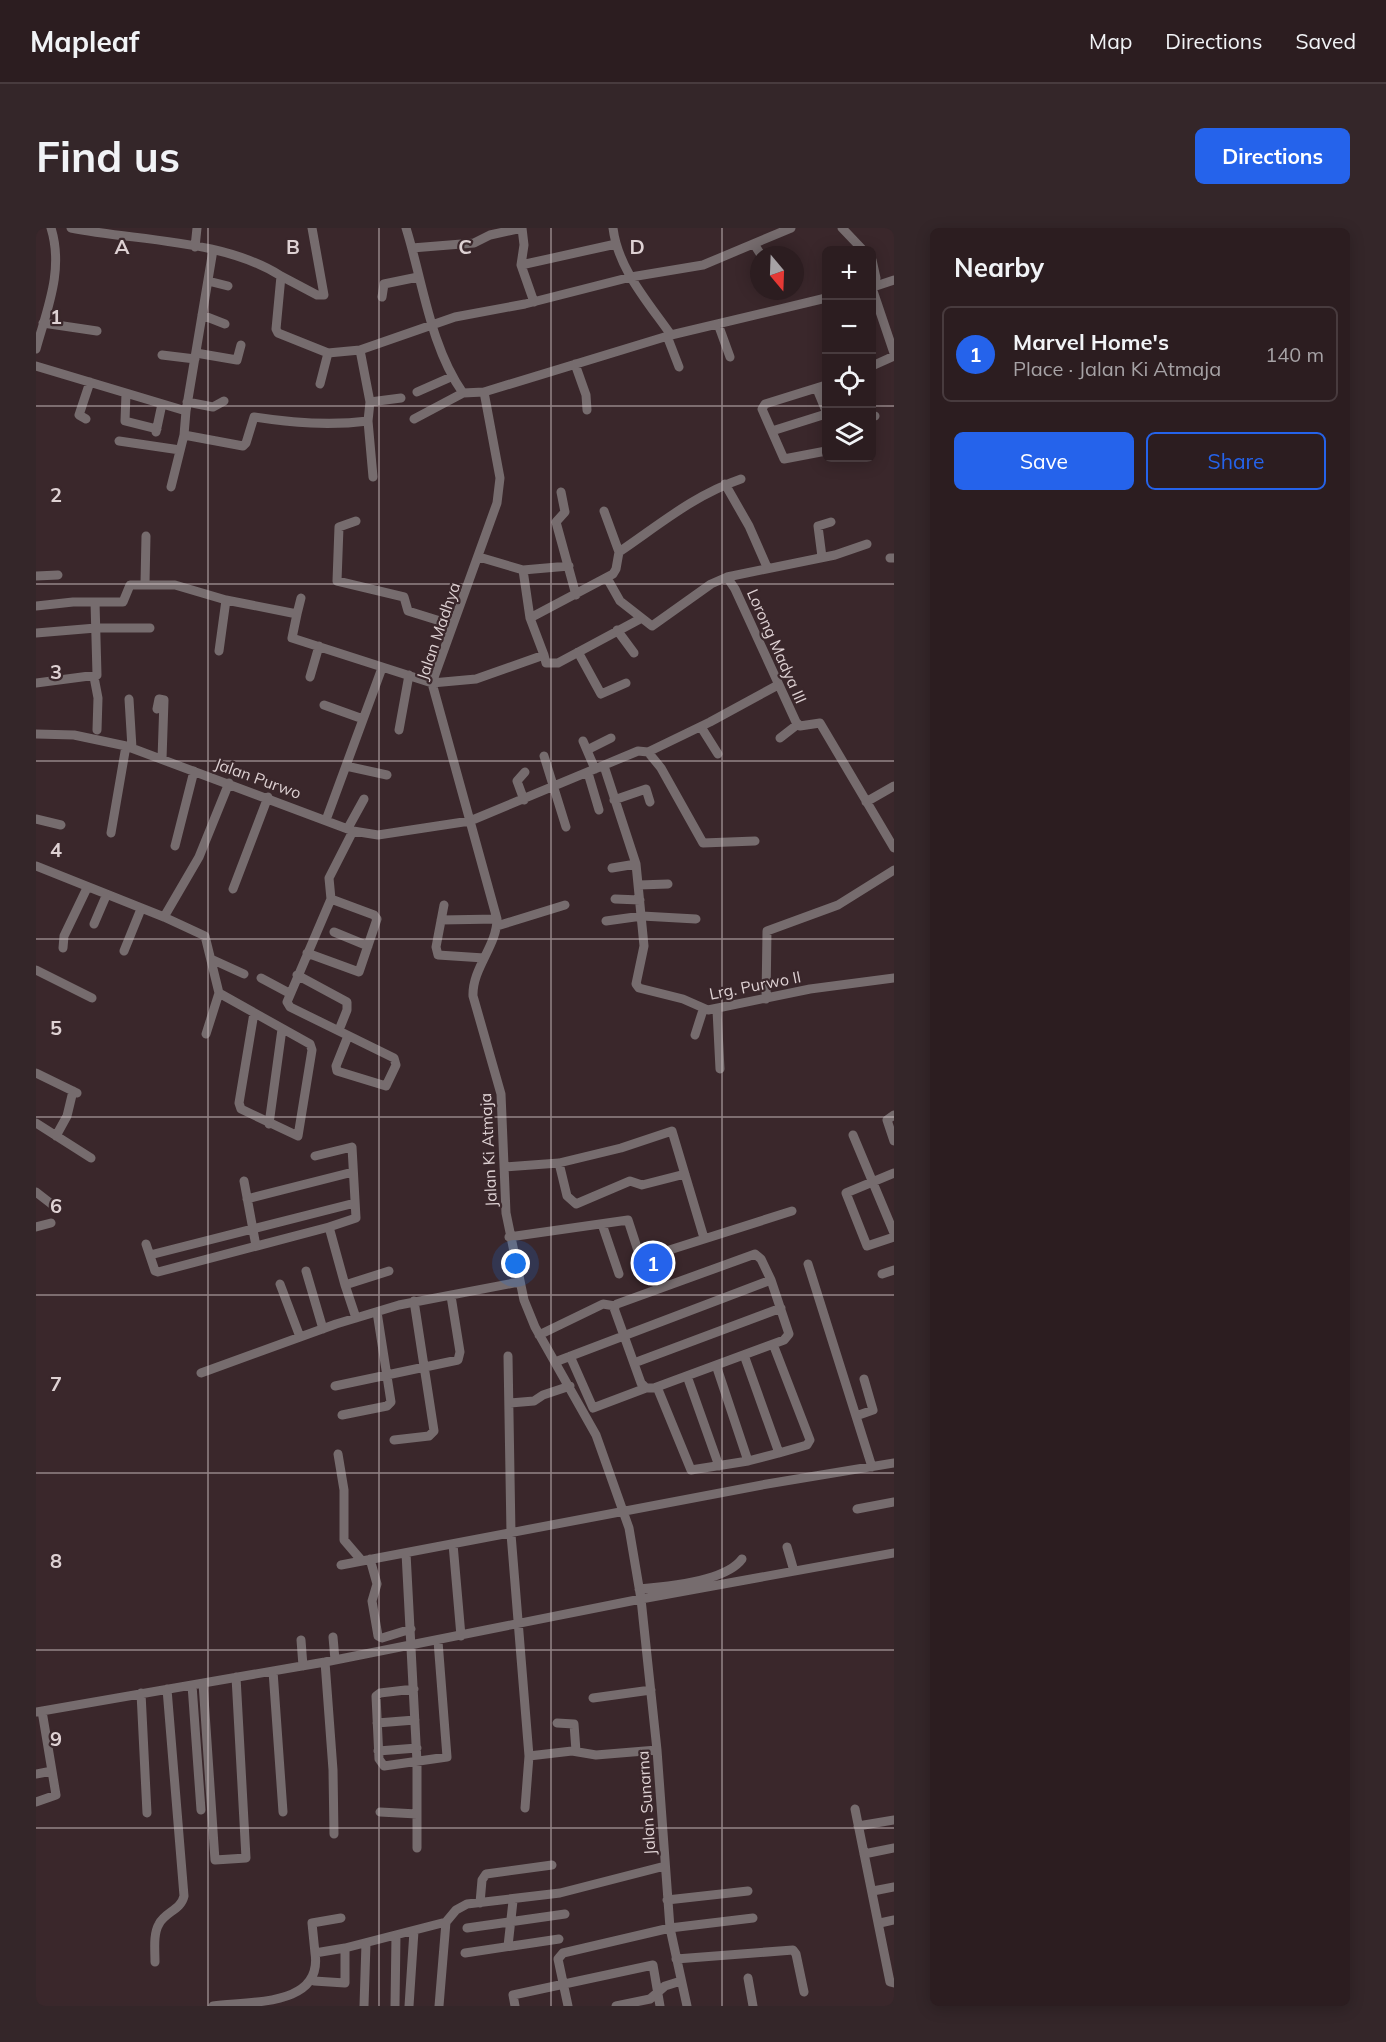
<!DOCTYPE html>
<html lang="en">
<head>
<meta charset="utf-8">
<style>
  :root { --surface:#2c1d20; --page:#342629; --text:#f1f3f6; --muted:#a6a2a5; --line:#483b3e; --accent:#2563eb }
  body { margin:0; font-family:Mulish,sans-serif; background:var(--page); color:var(--text) }
  .controls { position:absolute; right:18px; top:18px; display:grid; overflow:hidden; border-radius:9px; box-shadow:0 3px 15px #0003 }
  .controls button { width:54px; height:54px; display:grid; place-items:center; padding:0; border:0; border-bottom:2px solid var(--line); background:var(--surface); color:var(--text); font:30px sans-serif }
  .compass { position:absolute; left:714px; top:18px; width:54px; height:54px; border-radius:50%; background:var(--surface); box-shadow:0 3px 15px #0003; rotate:161deg }
  .you { position:absolute; left:480px; top:1036px; width:21px; height:21px; margin:-15px; border:4px solid #fff; border-radius:50%; background:#1a73e8; box-shadow:0 0 0 9px #1a73e833 }
  .badge { display:grid; place-items:center; width:39px; height:39px; border-radius:50%; background:var(--accent); color:#fff; font-size:20px; font-weight:700 }
  .pin { position:absolute; translate:-50% -50%; border:3px solid #fff; box-shadow:0 2px 6px #0006 }
  .list { margin:0; padding:0; list-style:none }
  h2 { display:flex; justify-content:space-between; align-items:center; height:78px; margin:0; padding:0 24px; font-size:26px }
  h2 small { font-size:20px; font-weight:400; color:var(--muted) }
  .list li { display:grid; grid-template-columns:39px 1fr auto; gap:18px; align-items:center; box-sizing:border-box; height:96px; margin:0 12px 12px; padding:0 12px; border:2px solid var(--line); border-radius:9px }
  .list b { display:block; font-size:22px; white-space:nowrap }
  .list p { margin:0; font-size:20px; white-space:nowrap; color:var(--muted) }
  .list em { font-size:20px; font-style:normal; color:var(--muted) }
  .actions { display:flex; gap:12px; padding:18px 24px }
  .actions a { flex:1; padding:14px 0; border:2px solid var(--accent); border-radius:9px; text-align:center; font-size:21px; color:var(--accent) }
  .actions .main { background:var(--accent); color:#fff }
  .icon { flex:none; width:33px; height:33px; fill:none; stroke:currentColor; stroke-width:2; stroke-linecap:round; stroke-linejoin:round }
  .map { position:relative; flex:none; width:858px; height:1778px; overflow:hidden; border-radius:9px }
  header { display:flex; align-items:center; gap:36px; box-sizing:border-box; height:84px; padding:0 30px; background:var(--surface); border-bottom:2px solid var(--line) }
  header strong { font-size:28px }
  nav { display:flex; gap:33px; margin-inline-start:auto; font-size:21px }
  .intro { display:flex; align-items:center; justify-content:space-between; box-sizing:border-box; height:144px; padding:0 36px }
  h1 { margin:0; font-size:42px }
  .button { padding:15px 27px; border-radius:9px; background:var(--accent); color:#fff; font-size:21px; font-weight:700 }
  main { display:flex; gap:36px; padding:0 36px }
  aside { flex:1; background:var(--surface); border-radius:9px; box-shadow:0 3px 15px #0003 }
  .map>svg:first-child { display:block }
</style>
</head>
<body>
<header>
<strong>Mapleaf</strong>
<nav><a>Map</a><a>Directions</a><a>Saved</a></nav>
</header>
<div class="intro"><h1>Find us</h1><a class="button">Directions</a></div>
<main>
<div class="map">
<svg width="858" height="1778" viewBox="0 0 858 1778">
  <rect width="100%" height="100%" fill="#3a272b"/>
  <g fill="none" stroke-linecap="round" stroke-linejoin="round">
    <path stroke="#766c6e" stroke-width="9" d="M35 0C101 13 187 11 245 48L240 101 242 105 292 125 324 122 419 89 489 76 595 49 667 37 755 0
      M370 0C387 54 394 118 427 165L448 164 635 107 790 70
      M486 0 488 17 485 37 498 74
      M577 0C582 41 612 74 635 107
      M806 0 827 22
      M718 16 725 27
      M159 19 161 0
      M376 20 438 15 454 7 486 0
      M836 32 840 50 837 59
      M485 37 580 16
      M245 48 281 67H288L276 0
      M172 53 192 58
      M837 59 858 52
      M836 60 858 125
      M346 69 348 56 382 49
      M166 87 189 96
      M7 95 61 103
      M682 96 694 129
      M631 108 643 139
      M0 121C11 81 28 42 15 0
      M324 122 334 174 365 170
      M160 125 201 132 205 117
      M126 127 159 131
      M539 136 550 167 551 182
      M0 138 150 183 177 22
      M836 138 858 128
      M284 156 292 125
      M790 157 729 176 726 181 748 231 790 223
      M781 161 790 183
      M381 164 415 149
      M448 164 464 250 461 275 396 455 461 691C461 718 436 740 437 768L465 866 470 985 488 1072 499 1099 560 1207 593 1300 605 1371 621 1522 634 1700 651 1778
      M90 165 89 193 121 201
      M151 174 177 179 188 173
      M334 174 332 193 337 249
      M836 189 839 188
      M50 191 43 187 54 154
      M378 191 427 165
      M736 203 790 186
      M120 204 126 176
      M148 207 207 218 210 215 218 189C257 195 293 198 332 193
      M83 213 144 222
      M689 256 713 298 731 339
      M135 259 148 207 150 183
      M525 264 529 284 520 294 540 367
      M568 283 583 324
      M320 293 303 299 301 353 368 369 372 383 417 397
      M443 329 487 342 494 390 508 427
      M786 329 782 298 795 294
      M854 330H858
      M487 342 533 338
      M0 348 22 347
      M691 349 799 327 831 316
      M571 350 584 373 616 398 675 356 691 349 699 361 760 494 764 498 784 495 858 620
      M109 355 110 308
      M0 378 37 374H87L94 357H139L190 372 261 386 256 410 396 455 440 451 508 427 510 435H522L604 391
      M261 386 265 370
      M494 390 577 346 580 341 583 324C623 297 658 267 705 251
      M581 402 598 425
      M0 405 60 400H114
      M183 423 190 372
      M542 424 565 466 590 455
      M58 449 62 470 61 502
      M274 449 283 418
      M0 455 61 447 59 374
      M93 471 96 520
      M288 477 327 491
      M121 481 123 471 128 472 126 531
      M665 499 682 526
      M363 502 373 447
      M0 506 38 507 90 518 317 603 342 607 434 593 602 523 612 524
      M744 510 762 496
      M547 513 559 541
      M551 522 575 510
      M612 524 625 540 667 615 719 613
      M612 524 674 494 742 457
      M508 528 530 599
      M310 538 351 547
      M568 538 600 636 608 718 600 756 603 760 647 771 672 782 774 761 858 750
      M552 545 563 582
      M488 572 481 553 489 544
      M578 572 610 561 614 574
      M830 574 858 558
      M0 591 25 597
      M290 592 346 440
      M312 600 328 571
      M75 605 90 518
      M139 618 158 543
      M0 638 128 689 169 708 183 765 274 816 276 822 262 908 205 881 203 875 218 785
      M576 640 600 636
      M603 657 632 656
      M197 661 232 569
      M579 671 604 672
      M408 677 400 719 402 727 448 730
      M128 689 163 629 193 555
      M405 692 461 691
      M570 693 606 688 660 691
      M58 696 70 668
      M461 698 529 677
      M298 704 332 718
      M27 720 28 708 51 660
      M88 723 105 681
      M271 725 323 744 341 691 338 687 295 671
      M175 731 208 746
      M0 742 56 770
      M261 747 311 774V782L303 802
      M225 750 253 765
      M730 771 731 703 802 677 858 642
      M681 782 684 841
      M170 806 183 765
      M659 807 667 782
      M312 808 300 838 301 843 350 858 360 837 358 830 254 779 251 774 295 671 293 650 317 603
      M0 845 41 865
      M858 887 851 892 858 913
      M0 895 55 930
      M233 896 246 801
      M817 907 858 1005
      M20 908 31 888 37 863
      M279 928 316 919 320 990 293 999 309 1057
      M523 935 531 968 540 976 594 953 606 957 649 946
      M468 939 523 935 585 920 636 903 668 1010
      M858 945 810 965 831 1018 858 1009
      M208 953 220 1018
      M0 964 18 978
      M211 971 317 944
      M566 996 583 1046
      M0 999 15 995
      M473 1009 592 992 607 1038
      M110 1016 119 1043 122 1044 293 999
      M624 1025 756 983
      M114 1027 319 975
      M772 1036 836 1239
      M270 1043 287 1101
      M846 1046 858 1042
      M244 1056 264 1109
      M320 1090 309 1057 353 1043
      M503 1107 567 1076 579 1078
      M737 1116 774 1212 771 1217 743 1225
      M472 1128 475 1306 493 1528 536 1523 560 1527 621 1522
      M534 1128 557 1180 610 1160
      M519 1134 735 1052 753 1106 748 1112 618 1160H610L605 1155 578 1080 581 1076 719 1026 725 1031 735 1052
      M598 1135 745 1080
      M680 1137 712 1233 743 1225 708 1127
      M165 1145 300 1096 363 1077 483 1054
      M651 1148 683 1238
      M299 1158 422 1132 424 1124 415 1068
      M621 1159 655 1242 712 1233
      M474 1175 498 1173 507 1167 534 1158
      M306 1187 351 1178 355 1174 341 1084
      M820 1188 837 1182 828 1151
      M358 1212 393 1208 398 1203 378 1073
      M302 1226 308 1262V1312L326 1333
      M821 1281 858 1274
      M417 1316 425 1408
      M751 1319 758 1343
      M370 1325 381 1534V1620
      M334 1331 341 1356 336 1373 342 1408 346 1410 375 1401
      M305 1337 731 1256 858 1235
      M603 1361C630 1359 690 1353 706 1331
      M297 1409 299 1432
      M265 1412 267 1438
      M289 1434 297 1542 298 1606
      M237 1443 247 1584
      M167 1455 179 1632 210 1630 200 1449
      M156 1457 165 1582
      M378 1461 344 1465 340 1468 343 1531 348 1538 411 1529 402 1413
      M105 1465 111 1585
      M557 1470 615 1462
      M0 1484 289 1434 605 1371 858 1325
      M341 1495 379 1492
      M521 1495 538 1496 540 1523
      M342 1523 381 1520
      M0 1546 16 1543
      M0 1574 20 1567 6 1483
      M489 1580 493 1528
      M819 1581 854 1754 858 1755
      M344 1584 381 1586
      M822 1598 858 1592
      M828 1626 858 1620
      M837 1663 858 1659
      M631 1672 712 1663
      M444 1675 446 1652 450 1646 516 1637
      M844 1695 858 1692
      M431 1700 529 1686
      M472 1718 477 1673
      M279 1725 276 1695 305 1690
      M429 1725 523 1711
      M640 1731 757 1722 760 1726 768 1764
      M119 1734C119 1722 117 1706 123 1696 129 1684 145 1682 148 1668L131 1461
      M712 1750 717 1778
      M278 1753 309 1755V1720
      M177 1778C217 1773 287 1778 279 1725L309 1720 410 1694 420 1682 431 1676 524 1665 629 1638
      M328 1778 330 1715
      M359 1778 360 1707
      M373 1778 378 1703
      M403 1778 410 1694
      M479 1778 477 1767 617 1737 624 1778
      M532 1778 522 1731 527 1725 634 1700 717 1690
      M580 1778 614 1771 629 1758 645 1753"/>
  </g>
  <path fill="none" stroke="#ded1d3" stroke-width="1.5" stroke-opacity="0.55" d="M172 0V1778M343 0V1778M515 0V1778M686 0V1778M0 178H790M836 178H858M0 356H858M0 533H858M0 711H858M0 889H858M0 1067H858M0 1245H858M0 1422H858M0 1600H858"/>
  <g text-anchor="middle" stroke-width="4.5" stroke-linejoin="round" paint-order="stroke">
    <g font-size="16" fill="#ded1d3" stroke="#3a272b">
      <text transform="translate(402 403) rotate(-71)" y="6">Jalan Madhya</text>
      <text transform="translate(741 418) rotate(66)" y="6">Lorong Madya III</text>
      <text transform="translate(222 550) rotate(20)" y="6">Jalan Purwo</text>
      <text transform="translate(719 757) rotate(-11)" y="6">Lrg. Purwo II</text>
      <text transform="translate(452 922) rotate(-93)" y="6">Jalan Ki Atmaja</text>
      <text transform="translate(610 1575) rotate(-94)" y="6">Jalan Sunarna</text>
    </g>
  </g>
  <g font-size="20" text-anchor="middle" font-weight="bold" fill="#ded1d3" stroke="#3a272b" stroke-width="4.5" stroke-linejoin="round" paint-order="stroke">
    <text x="86" y="26">A</text>
    <text x="257" y="26">B</text>
    <text x="429" y="26">C</text>
    <text x="601" y="26">D</text>
    <text x="20" y="96">1</text>
    <text x="20" y="274">2</text>
    <text x="20" y="451">3</text>
    <text x="20" y="629">4</text>
    <text x="20" y="807">5</text>
    <text x="20" y="985">6</text>
    <text x="20" y="1163">7</text>
    <text x="20" y="1340">8</text>
    <text x="20" y="1518">9</text>
  </g>
</svg>
<div class="controls">
<button>+</button>
<button>−</button>
<button><svg class="icon" aria-label="locate" viewBox="0 0 24 24"><circle cx="12" cy="12" r="6"/><path d="M12 2v4M12 18v4M2 12h4M18 12h4"/></svg></button>
<button><svg class="icon" aria-label="layers" viewBox="0 0 24 24"><path d="M12 4l9 5-9 5-9-5zM3 14l9 5 9-5"/></svg></button>
</div>
<svg class="compass" viewBox="-18 -18 36 36"><path d="M0-13l5 13h-10z" fill="#e53935"/><path d="M0 13l5-13h-10z" fill="#a6a2a5"/></svg>
<div class="you"></div>
<div class="pin badge" style="left:617px;top:1035px">1</div>
</div>
<aside>
<h2>Nearby<small></small></h2>
<ul class="list">
<li><span class="badge">1</span><div><b>Marvel Home's</b><p>Place · Jalan Ki Atmaja</p></div><em>140 m</em></li>
</ul>
<div class="actions"><a class="main">Save</a><a>Share</a></div>
</aside>
</main>
</body>
</html>
